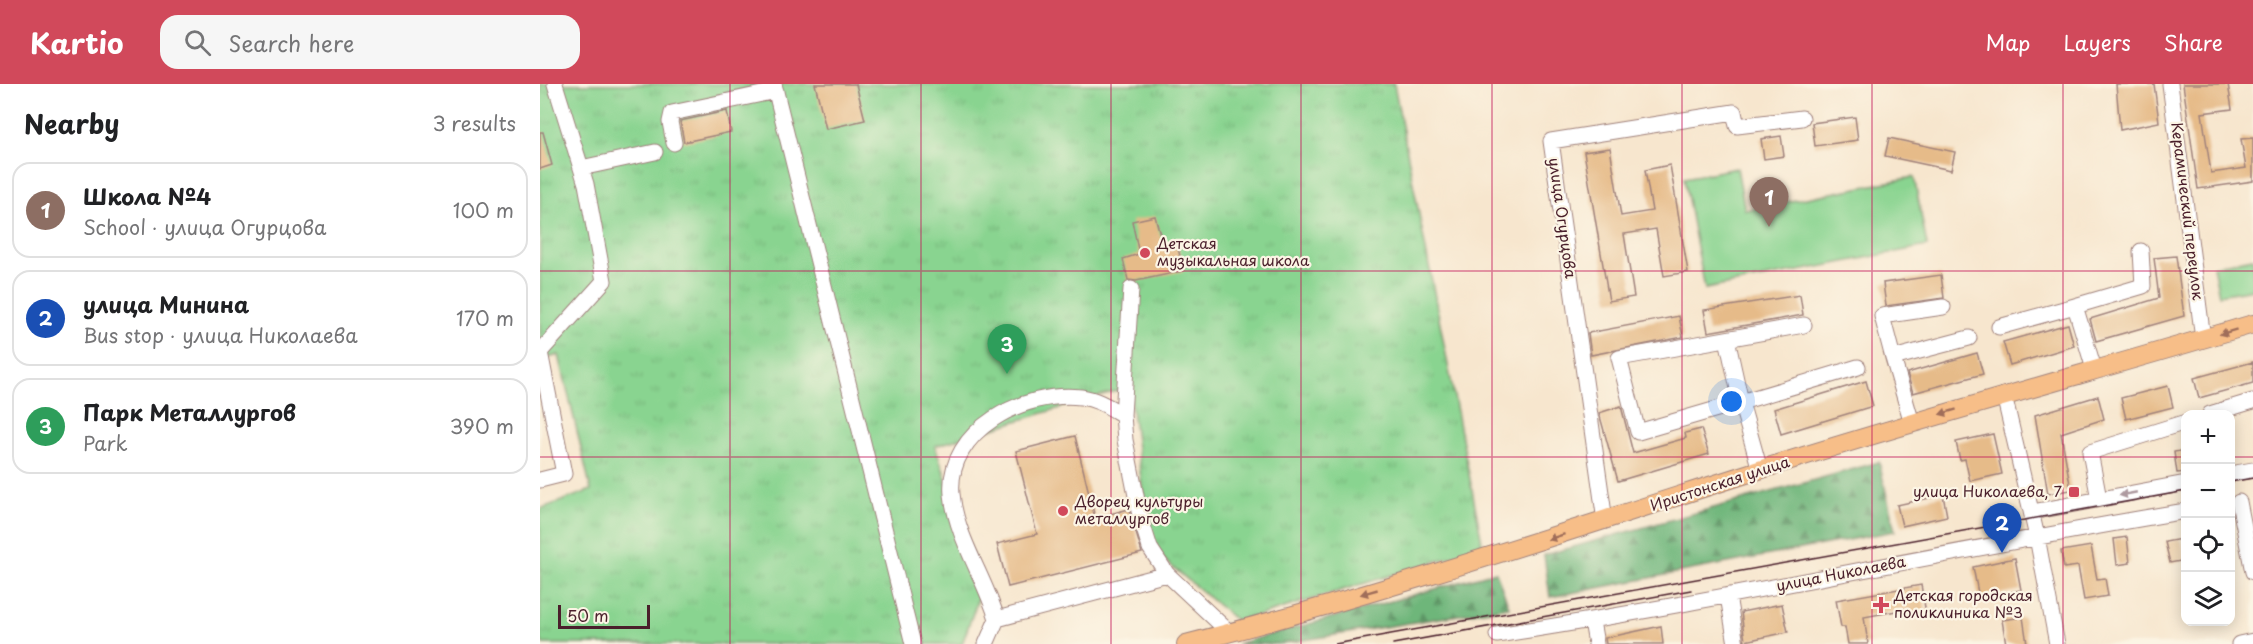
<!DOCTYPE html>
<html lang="en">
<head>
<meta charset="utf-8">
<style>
  :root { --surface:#fff; --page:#f6f6f6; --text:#202124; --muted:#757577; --line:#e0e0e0; --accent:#d1495b }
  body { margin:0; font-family:"Playpen Sans",sans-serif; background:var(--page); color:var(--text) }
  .controls { position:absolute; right:18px; bottom:18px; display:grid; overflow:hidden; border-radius:12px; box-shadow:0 3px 15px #0003 }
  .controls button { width:54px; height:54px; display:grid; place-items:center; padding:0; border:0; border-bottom:2px solid var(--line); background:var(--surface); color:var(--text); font:30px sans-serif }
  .scale { position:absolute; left:18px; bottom:15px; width:92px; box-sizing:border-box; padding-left:6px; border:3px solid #4a1f2b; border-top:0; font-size:16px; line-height:21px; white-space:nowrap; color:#4a1f2b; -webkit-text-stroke:4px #fcf5e5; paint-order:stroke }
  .you { position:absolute; left:1192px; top:318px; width:21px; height:21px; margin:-15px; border:4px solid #fff; border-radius:50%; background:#1a73e8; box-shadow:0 0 0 9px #1a73e833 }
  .badge { display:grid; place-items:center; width:39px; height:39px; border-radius:50%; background:var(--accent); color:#fff; font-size:20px; font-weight:700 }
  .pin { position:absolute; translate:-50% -50px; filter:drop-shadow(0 2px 3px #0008) }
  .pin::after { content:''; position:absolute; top:32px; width:21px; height:18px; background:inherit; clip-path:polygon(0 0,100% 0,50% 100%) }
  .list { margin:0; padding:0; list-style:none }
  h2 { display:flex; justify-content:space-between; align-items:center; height:78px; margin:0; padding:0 24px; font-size:26px }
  h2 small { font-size:20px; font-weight:400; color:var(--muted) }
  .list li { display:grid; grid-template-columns:39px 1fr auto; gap:18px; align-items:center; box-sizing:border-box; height:96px; margin:0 12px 12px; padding:0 12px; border:2px solid var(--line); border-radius:18px }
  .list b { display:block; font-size:22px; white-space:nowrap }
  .list p { margin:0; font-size:20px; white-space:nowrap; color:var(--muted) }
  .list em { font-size:20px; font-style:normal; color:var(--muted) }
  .icon { flex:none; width:33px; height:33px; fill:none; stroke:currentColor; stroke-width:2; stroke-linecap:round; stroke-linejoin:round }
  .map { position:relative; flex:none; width:1713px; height:560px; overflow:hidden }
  header { display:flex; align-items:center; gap:36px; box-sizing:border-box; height:84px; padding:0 30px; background:var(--accent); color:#fff }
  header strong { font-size:28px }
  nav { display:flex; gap:33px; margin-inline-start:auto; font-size:21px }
  .search { width:420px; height:54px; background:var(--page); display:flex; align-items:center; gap:15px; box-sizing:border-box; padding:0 21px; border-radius:18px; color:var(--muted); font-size:22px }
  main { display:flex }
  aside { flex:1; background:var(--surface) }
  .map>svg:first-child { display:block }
</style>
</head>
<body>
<header>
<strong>Kartio</strong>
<div class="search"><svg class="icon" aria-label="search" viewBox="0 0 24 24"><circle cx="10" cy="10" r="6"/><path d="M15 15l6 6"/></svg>Search here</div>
<nav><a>Map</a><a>Layers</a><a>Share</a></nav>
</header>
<main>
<aside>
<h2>Nearby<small>3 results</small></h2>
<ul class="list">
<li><span class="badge" style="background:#8d6e63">1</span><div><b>Школа №4</b><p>School · улица Огурцова</p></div><em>100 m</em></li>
<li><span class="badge" style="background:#1a4fb4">2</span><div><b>улица Минина</b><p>Bus stop · улица Николаева</p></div><em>170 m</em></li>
<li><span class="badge" style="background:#2e9e5b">3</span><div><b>Парк Металлургов</b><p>Park</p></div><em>390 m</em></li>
</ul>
</aside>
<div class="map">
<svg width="1713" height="560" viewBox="0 0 1713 560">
  <defs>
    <pattern id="forest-firs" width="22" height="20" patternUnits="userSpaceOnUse" patternTransform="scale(1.5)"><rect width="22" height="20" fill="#6eb67a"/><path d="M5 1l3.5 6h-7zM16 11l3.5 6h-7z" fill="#5c9364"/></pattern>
    <pattern id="park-tufts" width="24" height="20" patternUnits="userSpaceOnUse" patternTransform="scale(1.5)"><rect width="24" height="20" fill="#89d490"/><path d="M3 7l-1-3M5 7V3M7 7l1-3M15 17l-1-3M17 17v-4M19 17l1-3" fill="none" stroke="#78b67c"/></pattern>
  </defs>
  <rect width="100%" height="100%" fill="#fcf5e5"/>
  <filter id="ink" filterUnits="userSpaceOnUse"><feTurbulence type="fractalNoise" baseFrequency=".0167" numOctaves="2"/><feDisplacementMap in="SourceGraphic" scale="12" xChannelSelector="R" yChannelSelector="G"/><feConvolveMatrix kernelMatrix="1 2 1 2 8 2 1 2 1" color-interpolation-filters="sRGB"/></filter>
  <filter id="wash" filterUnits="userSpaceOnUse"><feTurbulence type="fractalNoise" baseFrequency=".008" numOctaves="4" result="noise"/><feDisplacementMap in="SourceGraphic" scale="24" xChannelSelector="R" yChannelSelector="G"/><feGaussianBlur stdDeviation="1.35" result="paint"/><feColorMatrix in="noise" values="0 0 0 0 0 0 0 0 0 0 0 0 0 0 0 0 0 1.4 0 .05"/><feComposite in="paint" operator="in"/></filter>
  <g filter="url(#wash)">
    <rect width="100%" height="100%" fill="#f7e6ce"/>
    <path fill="#89d490" stroke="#6a7a5e" stroke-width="1.5" d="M1197 84 1205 126 1374 93 1387 162 1165 205 1144 94Z
      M1713 174V205L1679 211 1673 182Z"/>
    <path fill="url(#forest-firs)" stroke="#5c6a52" stroke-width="1.5" d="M1339 378 1355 447 1010 513 1004 471Z
      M956 488 969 523 739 560H697Z"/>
    <path fill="url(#park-tufts)" stroke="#6a7a5e" stroke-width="1.5" d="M0 0H854L943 463 698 538 610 464 589 303 395 362 443 501 422 560H3L0 554V425L51 406 19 271 0 276Z"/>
    <g id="blocks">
      <path fill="#e6bb89" d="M275 0H316L325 36 286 45Z
        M1576 0H1614L1619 38 1580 46Z
        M1643 0H1688L1692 25 1662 29 1671 89 1706 84 1701 55 1713 54V97L1658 105Z
        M187 27 191 48 144 58 140 37Z
        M1315 33 1318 56 1275 62 1272 39Z
        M0 48H3L12 81 0 85Z
        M1241 52 1244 72 1224 75 1221 55Z
        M1349 54 1415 68 1411 86 1345 72Z
        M1070 64 1081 132 1112 127 1105 86 1130 81 1148 188 1124 192 1116 145 1084 150 1094 213 1069 217 1044 68Z
        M615 132 624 165 638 163 643 187 596 197 588 196 583 175 599 170 592 137Z
        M1636 172 1644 232 1556 257 1550 235 1619 214 1614 174Z
        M1401 191 1404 214 1346 222 1343 199Z
        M1260 211 1263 231 1168 248 1164 226Z
        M1139 232 1143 253 1051 271 1048 249Z
        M1528 240 1534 262 1470 281 1463 258Z
        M1437 269 1443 290 1373 309 1367 289Z
        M1713 278V299L1659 314 1654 294Z
        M1326 297 1333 322 1241 350 1234 325Z
        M1628 302 1633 323 1586 335 1581 314Z
        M1558 312 1564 335 1521 349 1531 406 1508 410 1495 331Z
        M1081 322 1093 369 1146 354 1145 349 1161 345 1169 370 1078 397 1059 329Z
        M1453 350 1462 390 1430 397 1425 375 1420 376 1416 358Z
        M535 352 555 434 589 425 602 469 468 503 457 460 497 450 476 367Z
        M1646 366V388L1637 389 1634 368Z
        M1403 411 1407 432 1362 442 1357 421Z
        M1587 453 1590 479 1577 481 1574 455Z
        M1641 455 1646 476 1630 479 1625 458Z
        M1551 462 1557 495 1565 494 1568 512 1544 516 1538 482 1524 484 1521 467Z
        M1475 474 1481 506 1439 514 1433 483Z
        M1381 501 1386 529 1368 532 1367 525 1324 533 1328 560H1308L1305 543H1301L1296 516Z
        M1242 520 1248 548 1205 557 1201 528Z
        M1483 533 1487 560H1466L1462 536Z
        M1121 542 1123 560H1066L1065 554Z"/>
    </g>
  </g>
  <g filter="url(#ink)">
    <use href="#blocks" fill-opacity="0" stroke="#a0827c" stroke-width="1.5"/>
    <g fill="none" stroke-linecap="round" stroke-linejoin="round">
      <g stroke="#a0827c" stroke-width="17">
        <path id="minor" d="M234 0 373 560
          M1630 0 1663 255
          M134 59 130 38 132 29 236 7
          M41 84 115 68
          M591 205 583 331 585 356 600 432 610 464 627 490
          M1535 222 1603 202 1601 167
          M1459 243 1535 222 1554 285
          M1187 255 1201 318 1318 283
          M0 268 64 197 46 100 15 0
          M0 268 24 390 0 396
          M1353 274 1342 232 1403 223
          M1464 311 1497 453 1517 560
          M1670 330 1713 317
          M1372 339 1353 274 1429 254
          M1220 386 1201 318 1098 348 1079 274 1264 241
          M1690 390 1713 386
          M1559 415 1550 368 1646 338
          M1699 418 1713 488
          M1492 428 1646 399
          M1065 437 1011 57 1194 28 1197 42 1262 34
          M1188 512 1196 560
          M457 535C445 494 416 453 412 410 406 346 485 306 541 313 557 315 569 323 583 331
          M1052 537 1056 560
          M957 551C1187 516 1415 465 1646 427
          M446 560 457 535 627 490 690 549
          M1699 560 1713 557"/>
      </g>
      <g stroke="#a0827c" stroke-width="20">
        <path id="major" d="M646 560C840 510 1029 447 1219 386 1383 334 1548 289 1713 240"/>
      </g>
      <use href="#minor" stroke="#fff" stroke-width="15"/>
      <use href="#major" stroke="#f7be88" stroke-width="18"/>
      <path stroke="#4a1f2b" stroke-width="1.5" d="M1690 398 1713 394
        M795 560 1646 407
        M853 560 1151 506"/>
    </g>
    <defs><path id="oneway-solid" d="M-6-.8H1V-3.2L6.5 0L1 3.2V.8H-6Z" transform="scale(1.5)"/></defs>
    <g fill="#a06e5a">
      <use href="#oneway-solid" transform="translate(1688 248) rotate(163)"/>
      <use href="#oneway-solid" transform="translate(1408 328) rotate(163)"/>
      <use href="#oneway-solid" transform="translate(1016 453) rotate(162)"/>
      <use href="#oneway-solid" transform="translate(829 508) rotate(164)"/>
    </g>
    <use fill="#ae9aa0" href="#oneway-solid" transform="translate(1588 410) rotate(169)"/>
  </g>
  <path fill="none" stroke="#c2185b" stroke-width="1.5" stroke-opacity="0.55" d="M190 0V560M381 0V560M571 0V560M761 0V560M952 0V560M1142 0V560M1332 0V560M1523 0V560M0 187H1713M0 373H1646M1690 373H1713"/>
  <g fill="#d1495b" stroke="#fcf5e5" stroke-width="2">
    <circle cx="605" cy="169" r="6"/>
    <rect x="1528" y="402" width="12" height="12" rx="3"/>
    <circle cx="523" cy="427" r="6"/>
    <path d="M1338 512h6v6h6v6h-6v6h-6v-6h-6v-6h6z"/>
  </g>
  <g text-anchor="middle" stroke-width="4.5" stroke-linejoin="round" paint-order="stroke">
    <g font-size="15" fill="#4a1f2b" stroke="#fcf5e5">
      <text transform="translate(1647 127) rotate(83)" y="5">Керамический переулок</text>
      <text transform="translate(1022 134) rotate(82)" y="5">улица Огурцова</text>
      <text transform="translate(1180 400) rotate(-18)" y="5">Иристонская улица</text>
      <text transform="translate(1301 490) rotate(-11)" y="5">улица Николаева</text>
    </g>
    <g font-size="15" fill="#4a1f2b" stroke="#fcf5e5" text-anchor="start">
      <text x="617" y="165">Детская<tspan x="617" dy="17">музыкальная школа</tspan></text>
      <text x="1522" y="413" text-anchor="end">улица Николаева, 7</text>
      <text x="535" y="423">Дворец культуры<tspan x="535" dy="17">металлургов</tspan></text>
      <text x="1354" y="517">Детская городская<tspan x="1354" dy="17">поликлиника №3</tspan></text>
    </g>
  </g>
</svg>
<div class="controls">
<button>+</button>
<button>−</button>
<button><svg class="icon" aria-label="locate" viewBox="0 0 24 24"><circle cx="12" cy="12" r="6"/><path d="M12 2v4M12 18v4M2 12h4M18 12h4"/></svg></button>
<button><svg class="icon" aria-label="layers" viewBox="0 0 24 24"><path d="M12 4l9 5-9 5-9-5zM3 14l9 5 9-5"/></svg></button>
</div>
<div class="scale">50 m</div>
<div class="you"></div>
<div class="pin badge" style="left:1229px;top:143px;background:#8d6e63">1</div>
<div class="pin badge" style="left:1462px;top:469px;background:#1a4fb4">2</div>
<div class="pin badge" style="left:467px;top:290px;background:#2e9e5b">3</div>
</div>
</main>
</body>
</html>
